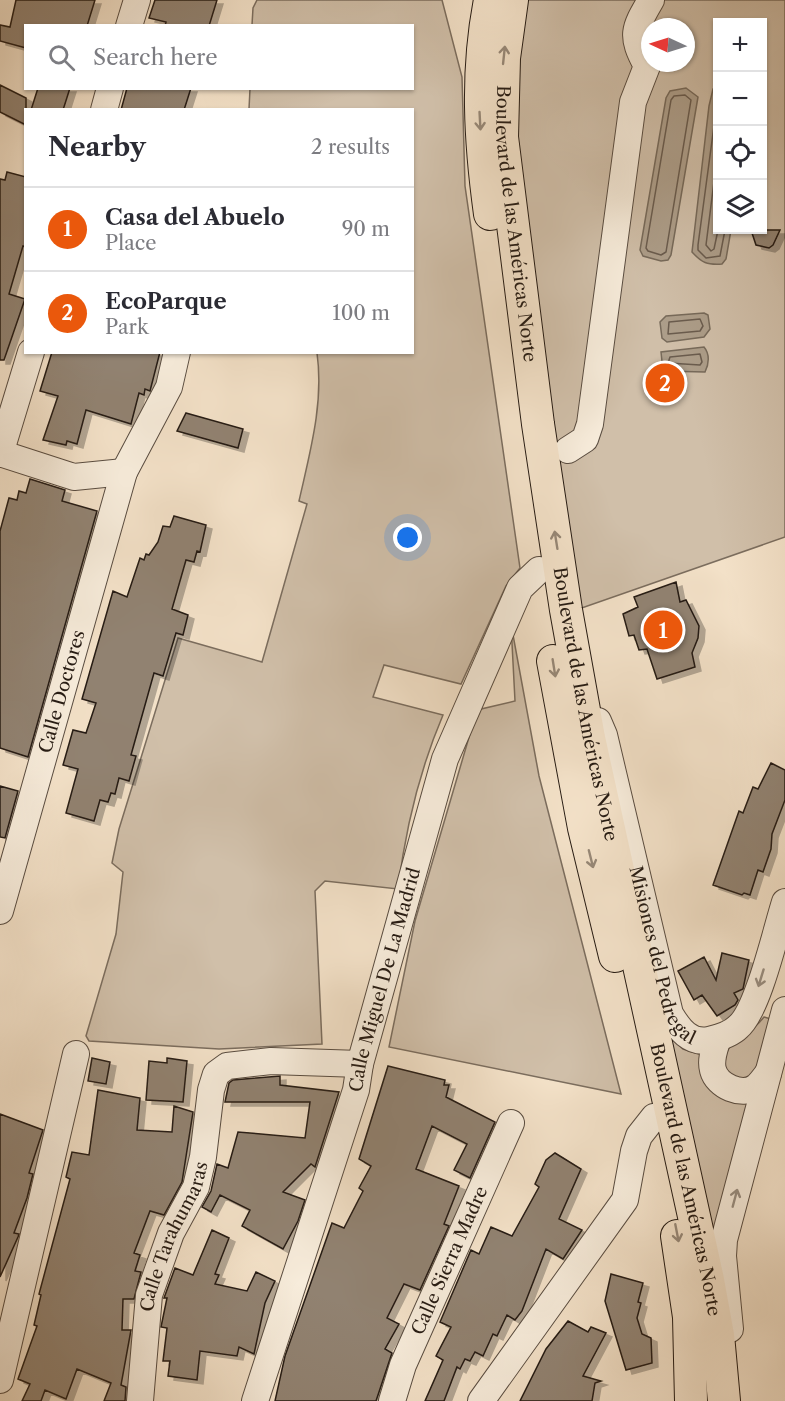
<!DOCTYPE html>
<html lang="en">
<head>
<meta charset="utf-8">
<style>
  :root { --surface:#fff; --page:#f2f2f3; --text:#2b2b33; --muted:#7c7c81; --line:#e1e1e2; --accent:#ea580c }
  body { margin:0; font-family:"Libre Caslon Text",serif; background:var(--page); color:var(--text) }
  .controls { position:absolute; right:18px; top:18px; display:grid; overflow:hidden; border-radius:0px; box-shadow:0 2px 4px #0004 }
  .controls button { width:54px; height:54px; display:grid; place-items:center; padding:0; border:0; border-bottom:2px solid var(--line); background:var(--surface); color:var(--text); font:30px sans-serif }
  .compass { position:absolute; left:641px; top:18px; width:54px; height:54px; border-radius:50%; background:var(--surface); box-shadow:0 2px 4px #0004; rotate:274deg }
  .you { position:absolute; left:408px; top:538px; width:21px; height:21px; margin:-15px; border:4px solid #fff; border-radius:50%; background:#1a73e8; box-shadow:0 0 0 9px #1a73e833 }
  .badge { display:grid; place-items:center; width:39px; height:39px; border-radius:50%; background:var(--accent); color:#fff; font-size:20px; font-weight:700 }
  .pin { position:absolute; translate:-50% -50%; border:3px solid #fff; box-shadow:0 2px 6px #0006 }
  .list { margin:0; padding:0; list-style:none }
  h2 { display:flex; justify-content:space-between; align-items:center; height:78px; margin:0; padding:0 24px; font-size:26px }
  h2 small { font-size:20px; font-weight:400; color:var(--muted) }
  .list li { display:grid; grid-template-columns:39px 1fr auto; gap:18px; align-items:center; box-sizing:border-box; height:84px; padding:0 24px; border-top:2px solid var(--line) }
  .list b { display:block; font-size:22px; white-space:nowrap }
  .list p { margin:0; font-size:20px; white-space:nowrap; color:var(--muted) }
  .list em { font-size:20px; font-style:normal; color:var(--muted) }
  .icon { flex:none; width:33px; height:33px; fill:none; stroke:currentColor; stroke-width:2; stroke-linecap:round; stroke-linejoin:round }
  .map { position:relative; flex:none; width:785px; height:1401px; overflow:hidden }
  .search { position:absolute; background:var(--surface); box-shadow:0 2px 4px #0004; left:24px; top:24px; width:390px; height:66px; display:flex; align-items:center; gap:15px; box-sizing:border-box; padding:0 21px; border-radius:0px; color:var(--muted); font-size:22px }
  .panel { position:absolute; background:var(--surface); box-shadow:0 2px 4px #0004; left:24px; top:108px; width:390px; height:246px; border-radius:0px }
  .map>svg:first-child { display:block }
</style>
</head>
<body>
<div class="map">
<svg width="785" height="1401" viewBox="0 0 785 1401">
  <defs>
    <filter id="shadow"><feDropShadow dx="6" dy="4" stdDeviation="0" flood-color="#0004"/></filter>
  </defs>
  <rect width="100%" height="100%" fill="#f3e1c8"/>
  <filter id="stains"><feTurbulence type="fractalNoise" baseFrequency=".00333" numOctaves="4"/><feColorMatrix values="0 0 0 0 .2 0 0 0 0 .09 0 0 0 0 .02 0 0 0 .5 -.17"/></filter>
  <radialGradient id="worn" r=".72"><stop offset=".6" stop-color="#630" stop-opacity="0"/><stop offset="1" stop-color="#630" stop-opacity=".3"/></radialGradient>
  <path fill="#d0bfa9" stroke="#7b6d5e" stroke-width="1.5" fill-rule="evenodd" d="M257 0H442L462 77 465 186 520 568 506 586 461 684 384 665 373 697 443 715C420 769 405 832 398 889L325 881 315 891 322 1044 219 1049 89 1041 86 1036 116 934 123 872 112 863 119 829 178 638 262 662 307 504 299 501C310 452 324 403 317 353L412 352V110L249 109 250 89 412 88V26L252 25 253 8Z
    M517 0H785V537L576 610 511 140ZM718 22H762V230H718ZM650 27H686V63H650Z
    M511 624 539 776 621 1094 389 1047 415 921 477 710 515 701Z
    M764 1017 771 1019 760 1067 744 1081 724 1072C723 1036 743 1044 764 1017Z
    M669 1036 683 1049 705 1056 749 1103 711 1248Z"/>
  <path fill="#ad9e8a" stroke="#776a5a" stroke-width="1.5" d="M717 84 718 230H731L726 259 722 264C707 265 702 263 692 252L709 106 713 89Z
    M686 88 698 97 671 255 668 260 661 261 643 256 640 250 666 98 670 91Z
    M704 313 708 315 710 329 704 337 667 342 662 338 660 322 666 316Z
    M704 347C710 354 709 364 705 372L663 371 661 352Z"/>
  <g fill="none" stroke-linecap="round" stroke-linejoin="round">
    <path stroke="#6a5c4e" stroke-width="1.5" d="M685 95 691 100 666 252 661 255 648 251 646 248 671 100 674 96Z
      M718 96 698 245V250L706 258 720 256 725 230
      M718 150 706 245 711 251 714 249 718 230
      M700 319 703 326 700 331 668 334 669 322Z
      M700 354 702 362 700 365 668 363 670 357Z"/>
  </g>
  <path fill="#918271" stroke="#261b13" stroke-width="1.5" filter="url(#shadow)" d="M16 0H95L87 26H26V48L0 41V25L10 27Z
    M155 0H217L209 26H165L166 22 149 18Z
    M0 85 26 98V125L0 112Z
    M38 88H70L63 110H31Z
    M127 88H191L184 110H121Z
    M7 172 26 177V247L23 246 9 294 25 299 4 360H0V179L5 180Z
    M751 230H780L773 245 769 248 756 245Z
    M52 352H160L150 391 145 389 144 395 139 393 131 424 86 410 77 444 67 441 66 445 43 440 58 396 40 391Z
    M186 413 243 429 238 448 177 431Z
    M30 479 65 490 62 501 97 511 28 757 0 748V531L9 498 17 500 19 491 26 493Z
    M174 516 206 525 200 552 197 551 194 562 186 560 172 609 188 615 183 635 176 633 163 676 154 673 131 755 136 756 129 781 119 778 115 794 111 793 108 802 100 800 94 821 66 813 78 769 63 765 73 730 86 733 96 703 82 699 113 591 127 597 140 558 144 560 146 554 149 555 158 542 163 526 170 527Z
    M676 582 680 602 686 600 699 626 698 638 692 653 695 667 657 679 647 649 639 650 634 635 629 636 623 614 638 607 634 597Z
    M771 763 785 770V800L772 834 771 849 763 872 758 870 750 895 744 893 742 895 713 885 739 811 743 813 753 787 758 789Z
    M0 786 18 791 5 838 0 837Z
    M722 953 749 960 743 989 734 993 738 1000 735 1005 717 1016 702 995 694 1000 678 971 704 957 716 980Z
    M92 1058 110 1062 106 1084 88 1081Z
    M167 1058 187 1061 183 1102 146 1100 149 1061 167 1063Z
    M388 1066 445 1080 444 1085H449L446 1097 495 1122 470 1178 454 1170 467 1144 432 1126 416 1169 459 1186 444 1224 449 1226 420 1290 404 1284 387 1318 399 1324 385 1349 392 1353 376 1401H275L285 1356 332 1223 344 1228 363 1191 359 1188 371 1166 359 1159Z
    M280 1076V1085L339 1092 315 1167 311 1164 283 1192 305 1200 298 1221 283 1249 242 1226 250 1210 220 1195 211 1212 202 1207 211 1191 217 1164 228 1168 238 1132 305 1138 310 1102H225L229 1083 233 1080Z
    M98 1090 140 1098 137 1130 172 1132 174 1106 193 1112 182 1182 164 1215 150 1211 134 1253 140 1255 135 1271 141 1272 134 1299H123L122 1330H131L121 1385 126 1387 125 1401H104L111 1383 77 1369 66 1399 45 1390 41 1401H22L30 1384 18 1379 37 1326 34 1325 41 1295 39 1294 70 1179 66 1177 72 1152 89 1155Z
    M0 1114 43 1130 29 1173 33 1174 27 1198 14 1233 19 1234 18 1237 0 1277Z
    M555 1153 581 1169 559 1219 582 1230 563 1259 546 1249 522 1311 515 1320 507 1315 497 1336 493 1334 483 1356 475 1352 470 1361 465 1359 460 1369 457 1367 444 1401H425L443 1360 436 1356 451 1327 440 1322 471 1250 479 1254 491 1227 512 1236 539 1187 535 1184 546 1160Z
    M212 1230 229 1238 215 1274 219 1275 215 1284 247 1291 256 1272 275 1281 265 1303 254 1354 239 1347 237 1356 200 1351 197 1380 168 1376 170 1361H163L167 1328 161 1327 167 1298H164L175 1268 193 1275Z
    M611 1274 643 1283 638 1302 641 1303 637 1318 642 1334 651 1338 652 1363 626 1370 605 1301Z
    M568 1321 588 1332 591 1327 606 1333 583 1376 601 1381 595 1383 592 1401H520L546 1349Z"/>
  <g fill="none" stroke-linecap="round" stroke-linejoin="round">
    <g stroke="#594c40" stroke-width="28">
      <g id="minor">
        <path d="M129 26 137 0"/>
        <path d="M104 110 110 88"/>
        <path d="M568 450 585 439 590 424 633 102 647 66C630 35 634 29 651 0"/>
        <path d="M0 453 74 477 124 472"/>
        <path d="M0 454 31 352"/>
        <path id="s1" d="M598 721 604 735 670 1014C679 1029 690 1044 709 1040 718 1038 731 1034 738 1027 758 1011 776 930 785 902"/>
        <path id="s2" d="M0 911 124 472 169 387 177 352"/>
        <path d="M718 1038C715 1048 710 1059 713 1070 717 1086 742 1097 756 1087 760 1084 765 1077 768 1073"/>
        <path d="M730 1329 723 1256 724 1240 785 1010"/>
        <path d="M0 1380 76 1054"/>
        <path id="s3" d="M140 1401 149 1295 171 1233 196 1187 203 1157 211 1090 216 1074 227 1066 271 1061 360 1064"/>
        <path id="s4" d="M255 1401 356 1090 360 1064 445 759 520 588 539 570"/>
        <path id="s5" d="M392 1401 403 1365 511 1123"/>
        <path d="M481 1401 625 1200 634 1151 639 1136 654 1117"/>
      </g>
    </g>
    <g stroke="#261b13" stroke-width="34">
      <g id="major">
        <path d="M490 0C476 72 480 141 490 214"/>
        <path id="s6" d="M512 0 504 58 502 137 538 424 566 610 589 738 708 1280 718 1335 724 1401"/>
        <path d="M553 661 584 828 615 956"/>
        <path d="M677 1236 689 1317 691 1401"/>
      </g>
    </g>
    <use href="#minor" stroke="#f7ecdb" stroke-width="26"/>
    <use href="#major" stroke="#f3e1c8" stroke-width="32"/>
  </g>
  <defs><path id="oneway-shaft" d="M-6 0H5M1.5-3L5.5 0L1.5 3" fill="none" stroke-width="1.6" stroke-linecap="round" stroke-linejoin="round" transform="scale(1.5)"/></defs>
  <g stroke="#978877">
    <use href="#oneway-shaft" transform="translate(504 55) rotate(-84)"/>
    <use href="#oneway-shaft" transform="translate(480 121) rotate(87)"/>
    <use href="#oneway-shaft" transform="translate(556 540) rotate(-99)"/>
    <use href="#oneway-shaft" transform="translate(554 668) rotate(81)"/>
    <use href="#oneway-shaft" transform="translate(591 859) rotate(76)"/>
    <use href="#oneway-shaft" transform="translate(677 1233) rotate(79)"/>
  </g>
  <g stroke="#998e81">
    <use href="#oneway-shaft" transform="translate(761 978) rotate(107)"/>
    <use href="#oneway-shaft" transform="translate(735 1198) rotate(-75)"/>
  </g>
  <g text-anchor="middle" stroke-width="4.5" stroke-linejoin="round" paint-order="stroke">
    <g font-size="18" fill="#261b13" stroke="#f7ecdb">
      <text dy="6" stroke="none"><textPath href="#s6" startOffset="225">Boulevard de las Américas Norte</textPath></text>
      <text dy="6" stroke="none"><textPath href="#s2" startOffset="228">Calle Doctores</textPath></text>
      <text dy="6" stroke="none"><textPath href="#s6" startOffset="711">Boulevard de las Américas Norte</textPath></text>
      <text dy="6" stroke="none"><textPath href="#s1" startOffset="244">Misiones del Pedregal</textPath></text>
      <text dy="6" stroke="none"><textPath href="#s4" startOffset="441">Calle Miguel De La Madrid</textPath></text>
      <text dy="6" stroke="none"><textPath href="#s6" startOffset="1197">Boulevard de las Américas Norte</textPath></text>
      <text dy="6" stroke="none"><textPath href="#s3" startOffset="170">Calle Tarahumaras</textPath></text>
      <text dy="6" stroke="none"><textPath href="#s5" startOffset="152">Calle Sierra Madre</textPath></text>
    </g>
  </g>
  <rect width="100%" height="100%" filter="url(#stains)"/>
  <rect width="100%" height="100%" fill="url(#worn)"/>
</svg>
<div class="controls">
<button>+</button>
<button>−</button>
<button><svg class="icon" aria-label="locate" viewBox="0 0 24 24"><circle cx="12" cy="12" r="6"/><path d="M12 2v4M12 18v4M2 12h4M18 12h4"/></svg></button>
<button><svg class="icon" aria-label="layers" viewBox="0 0 24 24"><path d="M12 4l9 5-9 5-9-5zM3 14l9 5 9-5"/></svg></button>
</div>
<svg class="compass" viewBox="-18 -18 36 36"><path d="M0-13l5 13h-10z" fill="#e53935"/><path d="M0 13l5-13h-10z" fill="#7c7c81"/></svg>
<div class="you"></div>
<div class="pin badge" style="left:663px;top:630px">1</div>
<div class="pin badge" style="left:665px;top:383px">2</div>
<div class="search"><svg class="icon" aria-label="search" viewBox="0 0 24 24"><circle cx="10" cy="10" r="6"/><path d="M15 15l6 6"/></svg>Search here</div>
<section class="panel">
<h2>Nearby<small>2 results</small></h2>
<ul class="list">
<li><span class="badge">1</span><div><b>Casa del Abuelo</b><p>Place</p></div><em>90 m</em></li>
<li><span class="badge">2</span><div><b>EcoParque</b><p>Park</p></div><em>100 m</em></li>
</ul>
</section>
</div>
</body>
</html>
